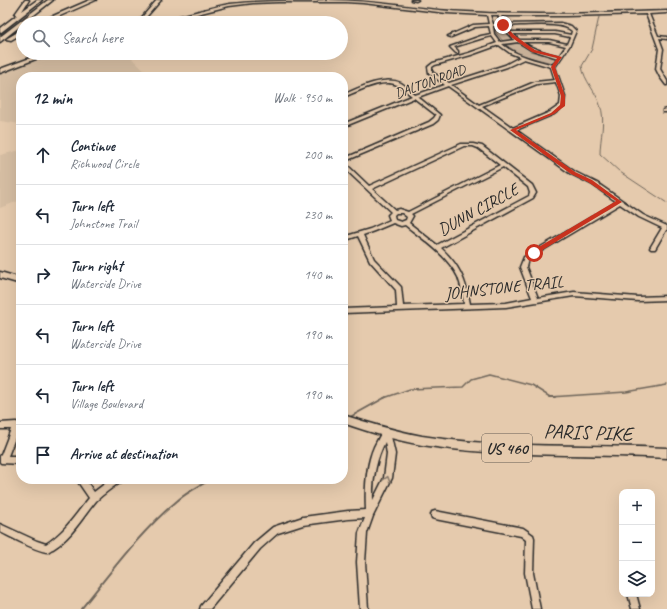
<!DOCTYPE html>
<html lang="en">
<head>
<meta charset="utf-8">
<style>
  :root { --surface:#fff; --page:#f6f6f7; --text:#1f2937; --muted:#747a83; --line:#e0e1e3 }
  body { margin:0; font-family:Caveat,sans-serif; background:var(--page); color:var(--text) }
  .controls { position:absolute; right:12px; bottom:12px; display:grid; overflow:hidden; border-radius:8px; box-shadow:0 4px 16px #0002 }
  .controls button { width:36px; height:36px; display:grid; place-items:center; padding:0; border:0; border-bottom:1px solid var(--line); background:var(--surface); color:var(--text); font:20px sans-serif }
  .stop { position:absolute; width:12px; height:12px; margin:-9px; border:3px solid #c8321e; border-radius:50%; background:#fff }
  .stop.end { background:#c8321e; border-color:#fff; box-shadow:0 1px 4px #0008 }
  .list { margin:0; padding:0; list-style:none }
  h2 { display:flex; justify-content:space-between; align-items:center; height:52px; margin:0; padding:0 16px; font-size:17px }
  h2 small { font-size:13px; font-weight:400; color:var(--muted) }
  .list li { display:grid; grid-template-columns:26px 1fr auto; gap:12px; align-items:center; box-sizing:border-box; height:60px; padding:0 16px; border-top:1px solid var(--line) }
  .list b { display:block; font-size:15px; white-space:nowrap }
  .list p { margin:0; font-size:13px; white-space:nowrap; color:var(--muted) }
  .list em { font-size:13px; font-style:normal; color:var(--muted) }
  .icon { flex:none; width:22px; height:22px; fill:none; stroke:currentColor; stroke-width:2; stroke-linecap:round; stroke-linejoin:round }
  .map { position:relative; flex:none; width:667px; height:609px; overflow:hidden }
  .search { position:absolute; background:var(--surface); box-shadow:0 4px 16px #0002; left:16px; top:16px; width:332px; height:44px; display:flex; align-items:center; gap:10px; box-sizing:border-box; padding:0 14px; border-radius:22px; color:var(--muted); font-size:15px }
  .panel { position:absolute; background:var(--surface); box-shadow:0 4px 16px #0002; left:16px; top:72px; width:332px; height:412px; border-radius:16px }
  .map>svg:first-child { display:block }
</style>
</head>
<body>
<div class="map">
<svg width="667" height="609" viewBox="0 0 667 609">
  <rect width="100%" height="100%" fill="#e5caad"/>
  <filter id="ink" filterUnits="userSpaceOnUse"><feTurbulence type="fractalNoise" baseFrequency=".025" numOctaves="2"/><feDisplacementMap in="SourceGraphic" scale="8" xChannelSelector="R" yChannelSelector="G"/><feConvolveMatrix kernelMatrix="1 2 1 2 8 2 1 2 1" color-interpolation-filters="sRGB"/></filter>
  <g filter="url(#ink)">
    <path fill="#d5bda2" d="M55 53H126L151 77H21V124L0 121V73L24 63Z
      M21 150V200L0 208V155Z"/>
    <path fill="#c7b098" stroke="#796e62" d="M502 25 516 40 503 41 496 33 495 26Z
      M519 43 530 51 556 58 552 63 521 55 506 45Z"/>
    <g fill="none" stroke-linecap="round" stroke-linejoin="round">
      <path stroke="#6e655a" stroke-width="1" d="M599 17 592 49 582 66C584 81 596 91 600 105 606 120 600 138 600 154L620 172 667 203"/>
      <path stroke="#6e655a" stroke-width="1.5" d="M384 398 410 389 463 387 471 379 489 374 531 385 550 397 626 392 667 385"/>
      <path stroke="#6e655a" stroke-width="2" d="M549 397H555
        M350 417 386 397
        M81 609C111 572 140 532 177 501 187 492 200 486 211 479"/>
      <g stroke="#2b2b2b" stroke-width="3">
        <path id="minor" d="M329 0C375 0 420 10 466 12 533 16 600 13 667 11V13L649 14 658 36 667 37V39L659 38 663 49 660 69 667 81V85H666L660 77 656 69 659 49 646 14 566 16H501L505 24 560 23 571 26 576 31 570 45 555 67 565 96 564 106 554 114 516 130 575 172 597 183 643 215 667 226V230H666L655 249H651L650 248 662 228 639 217 620 204 528 259 526 267 538 298 574 292 638 297 667 296V300L638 301 574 296 506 307 343 313V309L397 307 396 290 370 261 358 236 343 241V237L370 229 390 220 388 215 391 212 343 167V163H345L369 186 461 144H473L482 146 532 185 536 193 533 198 441 248C459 265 466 280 470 304L506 303 532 298 520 267 524 257 617 202 593 185 571 174 448 86 418 97 440 115 438 120 433 124 343 162V159L429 122 434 118 436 115 414 98 343 127V124L412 96C408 93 402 87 397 85 381 78 358 92 343 97V95C358 88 384 75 401 83 406 86 411 91 415 95L445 85 429 73 428 67 433 63 469 53 497 43 492 36 483 38 454 47 458 51V53H456L450 47 481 36 491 34 489 26 475 27 451 37 448 36 473 25 489 24 487 15 447 13 363 3 346 2H278L253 3 229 6 173 20 155 23H140L138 22 140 21C172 22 199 9 230 4 263 0 296 1 329 0ZM490 15H498L502 24H493ZM520 25C534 25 563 22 572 31L571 35 555 32H511L506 26ZM493 26H503L508 33 515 40 500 42 494 34ZM513 34H555L570 37 567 44 549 40H519ZM518 42 530 49 558 58 553 65C535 60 516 56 502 44ZM522 42H549L566 46 559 56C546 53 533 49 522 42ZM499 45 510 53 520 57 505 65 449 83 432 72V67L435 65 471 55ZM524 59 551 67 555 80 535 82 479 105 451 85 507 67ZM556 82 561 96 560 105 550 112 513 128 482 106 537 84ZM464 146H473L478 148 500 165 408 212 399 209 395 210 372 189ZM503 167 528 187 530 193 529 196 437 245 409 223 413 216 411 214ZM396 213H402L407 217 406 220 401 222 395 220 394 215ZM393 223 401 226 405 225C423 239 447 255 458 277 461 285 463 295 464 304L403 306 401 287 374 259 363 235 374 231Z
          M411 0H418L416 1Z
          M667 109V112H663V110Z
          M16 422 19 423 20 425 8 456H21V464L1 463 0 462V456L1 455 11 429H0V423Z
          M386 429 389 430 390 432 395 454 392 478 373 516 367 533 365 562 368 609H360L357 562 359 533 365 518 348 519 303 525 278 533 260 549 210 609H200L201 606 254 543 273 527 303 517 348 511 366 510C365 491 366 465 374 447 377 441 380 435 383 430ZM385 442 387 454 384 478 373 500C372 481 376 459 385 442Z
          M76 479H85L94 492 111 479H121L120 482C112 488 103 494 96 501 82 518 72 537 53 549 52 549 49 551 48 552 40 553 9 536 0 532V524L37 541 46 544C65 532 76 514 89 498Z
          M435 511 523 528 533 535 534 538 533 573 540 609H532L525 573 526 540 521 536 435 519 432 518 431 515 432 512Z
          M628 594H636L640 609H632Z"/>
      </g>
      <g stroke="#2b2b2b" stroke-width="3">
        <path id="major" d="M157 0H161L141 23H137Z
          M44 53H51L0 73V69Z
          M0 272 21 278V284L0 278Z
          M343 415C369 423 395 431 422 436 503 449 586 444 667 448V458C586 453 503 458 422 445 395 440 369 432 343 423Z"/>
      </g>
      <g stroke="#2b2b2b" stroke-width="3">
        <path id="highway" d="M25 0H29L22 11 37 0H42L0 33V28L17 15 15 14Z
          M48 0H53L0 42V37Z
          M90 0H96L44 23H37Z
          M23 29V33L11 40 6 39Z"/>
      </g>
      <use href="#minor" fill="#e5caad" fill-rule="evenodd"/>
      <use href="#major" fill="#e5caad" fill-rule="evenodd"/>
      <use href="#highway" fill="#e5caad" fill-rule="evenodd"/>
    </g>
    <defs><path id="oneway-chevron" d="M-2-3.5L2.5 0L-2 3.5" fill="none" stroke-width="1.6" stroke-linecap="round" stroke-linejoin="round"/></defs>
    <use stroke="#887a6c" href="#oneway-chevron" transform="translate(387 479) rotate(-73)"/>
  </g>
  <path fill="#c8321e" d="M502 24H504L514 35 535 50 562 57 555 67 565 96V106L554 114 516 130 575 172 592 180 622 202 534 255 532 254V251L616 201 588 182 571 174 510 130 551 113 560 105 561 96 551 67 557 58 532 52 511 37Z"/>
  <g text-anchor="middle" stroke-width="3" stroke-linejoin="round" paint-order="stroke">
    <g font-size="14" fill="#2b2b2b" stroke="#e5caad">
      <text transform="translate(430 81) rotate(-20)" y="5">DALTON ROAD</text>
    </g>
    <rect fill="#e5caad" stroke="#635b52" stroke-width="1" x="482" y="434" width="50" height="28" rx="3"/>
    <g font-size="16" font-weight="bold" fill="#2b2b2b">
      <text x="507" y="454">US 460</text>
    </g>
    <g font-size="17" fill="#2b2b2b" stroke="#e5caad">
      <text transform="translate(478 209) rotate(-29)" y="6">DUNN CIRCLE</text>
      <text transform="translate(504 287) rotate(-6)" y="6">JOHNSTONE TRAIL</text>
    </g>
    <g font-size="20" fill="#2b2b2b" stroke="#e5caad">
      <text transform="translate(588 432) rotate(2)" y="7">PARIS PIKE</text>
    </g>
  </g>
</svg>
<div class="controls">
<button>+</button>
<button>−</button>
<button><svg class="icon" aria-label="layers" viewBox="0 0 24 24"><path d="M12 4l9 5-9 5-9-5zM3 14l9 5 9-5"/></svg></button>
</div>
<div class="stop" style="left:534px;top:253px"></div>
<div class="stop end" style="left:503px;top:25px"></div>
<div class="search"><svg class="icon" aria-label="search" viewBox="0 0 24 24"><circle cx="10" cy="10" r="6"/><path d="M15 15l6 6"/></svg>Search here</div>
<section class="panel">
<h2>12 min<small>Walk · 950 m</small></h2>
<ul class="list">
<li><svg class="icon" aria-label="ahead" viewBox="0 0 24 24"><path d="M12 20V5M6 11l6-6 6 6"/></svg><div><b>Continue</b><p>Richwood Circle</p></div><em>200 m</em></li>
<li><svg class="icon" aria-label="left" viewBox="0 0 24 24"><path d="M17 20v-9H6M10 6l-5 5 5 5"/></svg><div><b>Turn left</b><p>Johnstone Trail</p></div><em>230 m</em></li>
<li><svg class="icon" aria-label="right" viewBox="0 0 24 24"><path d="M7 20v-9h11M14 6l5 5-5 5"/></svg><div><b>Turn right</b><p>Waterside Drive</p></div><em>140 m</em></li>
<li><svg class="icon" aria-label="left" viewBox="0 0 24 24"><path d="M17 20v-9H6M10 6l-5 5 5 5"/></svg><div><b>Turn left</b><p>Waterside Drive</p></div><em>190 m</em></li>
<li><svg class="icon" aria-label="left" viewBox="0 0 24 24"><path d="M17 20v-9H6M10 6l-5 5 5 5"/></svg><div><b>Turn left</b><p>Village Boulevard</p></div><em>190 m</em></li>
<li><svg class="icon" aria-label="arrive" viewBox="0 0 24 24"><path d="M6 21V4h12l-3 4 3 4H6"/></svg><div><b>Arrive at destination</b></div></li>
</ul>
</section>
</div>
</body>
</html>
